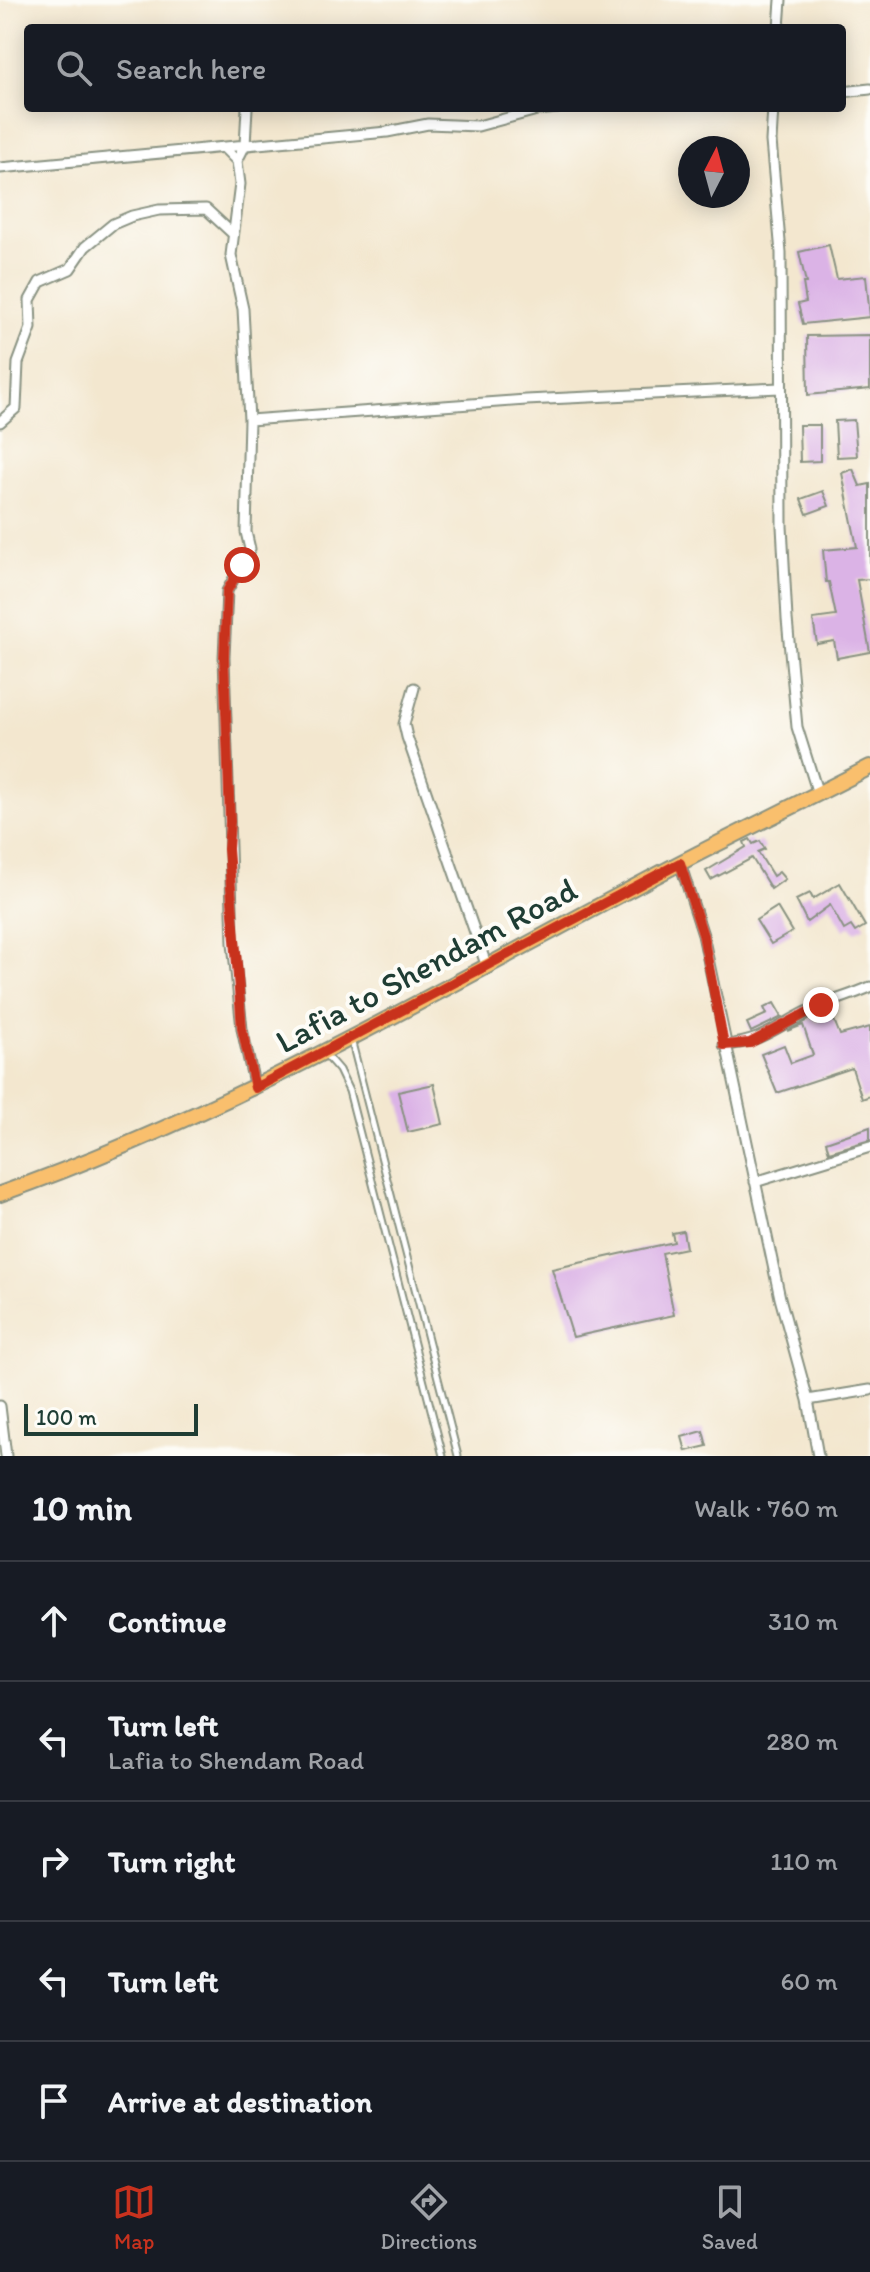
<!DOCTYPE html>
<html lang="en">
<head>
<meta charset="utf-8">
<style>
  :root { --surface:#171b24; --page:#242831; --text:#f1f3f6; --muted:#9ea1a6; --line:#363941; --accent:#c8321e }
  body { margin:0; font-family:Itim,sans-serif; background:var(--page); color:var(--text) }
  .compass { position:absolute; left:678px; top:136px; width:72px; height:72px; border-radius:50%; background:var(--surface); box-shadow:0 4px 20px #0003; rotate:6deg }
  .scale { position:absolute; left:24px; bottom:20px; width:174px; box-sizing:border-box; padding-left:8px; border:4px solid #1f3d34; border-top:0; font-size:22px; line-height:28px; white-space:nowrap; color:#1f3d34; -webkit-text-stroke:6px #fdfcf7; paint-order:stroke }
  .stop { position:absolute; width:24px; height:24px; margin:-18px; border:6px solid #c8321e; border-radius:50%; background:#fff }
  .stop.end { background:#c8321e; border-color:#fff; box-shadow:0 2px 8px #0008 }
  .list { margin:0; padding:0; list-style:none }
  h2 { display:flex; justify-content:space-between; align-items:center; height:104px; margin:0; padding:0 32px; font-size:34px }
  h2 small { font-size:26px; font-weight:400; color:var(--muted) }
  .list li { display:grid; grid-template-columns:52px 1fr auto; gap:24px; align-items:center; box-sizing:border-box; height:120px; padding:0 32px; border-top:2px solid var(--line) }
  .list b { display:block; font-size:30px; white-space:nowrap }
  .list p { margin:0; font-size:26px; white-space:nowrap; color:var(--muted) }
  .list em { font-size:26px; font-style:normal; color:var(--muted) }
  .icon { flex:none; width:44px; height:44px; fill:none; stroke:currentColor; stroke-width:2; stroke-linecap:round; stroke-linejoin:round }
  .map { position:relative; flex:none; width:870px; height:1456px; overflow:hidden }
  .search { position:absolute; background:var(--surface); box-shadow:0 4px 20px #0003; left:24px; right:24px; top:24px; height:88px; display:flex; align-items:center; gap:20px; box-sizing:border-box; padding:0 28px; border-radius:8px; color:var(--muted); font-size:30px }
  .sheet { height:704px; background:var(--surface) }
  nav { display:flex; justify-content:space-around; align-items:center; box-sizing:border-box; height:112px; border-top:2px solid var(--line); background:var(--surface); font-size:22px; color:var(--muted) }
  nav a { display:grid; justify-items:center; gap:4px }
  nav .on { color:var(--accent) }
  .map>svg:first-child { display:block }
</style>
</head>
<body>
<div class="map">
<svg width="870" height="1456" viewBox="0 0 870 1456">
  <rect width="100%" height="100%" fill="#fdfcf7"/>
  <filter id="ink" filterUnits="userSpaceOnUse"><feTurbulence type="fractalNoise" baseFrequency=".0125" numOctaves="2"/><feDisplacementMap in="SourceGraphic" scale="16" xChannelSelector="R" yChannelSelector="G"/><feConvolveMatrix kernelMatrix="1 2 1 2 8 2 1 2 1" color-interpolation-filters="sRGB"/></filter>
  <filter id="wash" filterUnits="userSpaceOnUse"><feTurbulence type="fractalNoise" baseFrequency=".006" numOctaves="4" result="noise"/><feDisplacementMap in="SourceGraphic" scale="32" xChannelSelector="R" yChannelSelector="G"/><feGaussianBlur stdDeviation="1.8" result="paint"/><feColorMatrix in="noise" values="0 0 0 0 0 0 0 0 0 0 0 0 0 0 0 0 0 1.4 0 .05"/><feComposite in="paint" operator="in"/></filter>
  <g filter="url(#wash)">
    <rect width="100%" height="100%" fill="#f3e7cf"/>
    <g id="blocks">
      <path fill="#dbb3e6" d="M829 245 837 279 866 276 870 317 803 324 798 304 806 302 803 283H806L799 252Z
        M870 335V389L808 395 807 336Z
        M854 420 857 456 837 457 835 421Z
        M799 425H820V461L800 462Z
        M853 469 860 486 870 484V579L857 580 870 652 837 658 834 641 817 644 813 619 836 616 829 582H826L823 550 857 547 842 473Z
        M823 491 829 506 807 514 801 499Z
        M750 839 753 844 760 841 765 849 758 852 773 876 779 872 785 879 771 889 752 858 711 880 706 871 746 847 744 842Z
        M840 883 865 926 855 932 851 926 844 930 830 905 807 922 796 900 810 893 813 899Z
        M777 907 792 932 771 944 756 920Z
        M774 1003 782 1017 751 1032 747 1023 767 1014 764 1008Z
        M832 1015 840 1035 870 1027V1096L862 1099 852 1068 777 1093 761 1054 784 1045 791 1063 813 1055 803 1025 787 1031 813 1017 816 1022Z
        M434 1084 443 1124 408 1132 398 1092Z
        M870 1127V1140L829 1152 826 1142Z
        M683 1231 686 1248 662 1253 674 1315 573 1337 552 1269 674 1242 672 1233Z
        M703 1431 707 1446 686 1451 682 1437Z"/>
    </g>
  </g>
  <g filter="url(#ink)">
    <use href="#blocks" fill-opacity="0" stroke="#899282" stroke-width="2"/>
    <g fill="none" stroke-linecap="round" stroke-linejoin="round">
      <g stroke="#899282" stroke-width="9">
        <path id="lane" d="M351 1039 458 1456
          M325 1054 339 1070 349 1091 443 1456"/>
      </g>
      <g stroke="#899282" stroke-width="13">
        <path id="street" d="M779 28 781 0
          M842 92 870 89
          M773 108 771 141 781 253 782 526 787 619 797 727 818 794
          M223 147 237 161 240 184 231 255 243 309 249 420
          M237 161 245 145 247 108
          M0 168 387 132 428 124 478 126 537 110 558 108
          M0 422 16 408 18 363 31 328 30 300 40 282 70 269 85 247 113 224 132 216 159 210 206 209 232 233
          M414 688 404 724 407 737 487 967
          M680 863 703 935 780 1298 808 1400 870 1390
          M724 1045C766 1042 780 1023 817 1007 834 1000 852 995 870 987
          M255 1088 242 1029 233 943 224 657 227 591 250 549 246 532 249 420 526 400 780 388
          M755 1182 870 1147
          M808 1400 818 1456
          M0 1406 6 1456"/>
      </g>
      <g stroke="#899282" stroke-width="18">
        <path id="primary" d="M0 1194C239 1110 456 980 680 863 743 830 807 800 870 767"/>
      </g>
      <use href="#lane" stroke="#fff" stroke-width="5"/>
      <use href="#street" stroke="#fff" stroke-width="9"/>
      <use href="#primary" stroke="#f9bf6d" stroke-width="14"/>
    </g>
  </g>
  <g fill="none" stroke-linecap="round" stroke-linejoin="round" filter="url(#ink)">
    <path stroke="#c8321e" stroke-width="10" d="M242 565 227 591 224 657 230 822 228 849 242 1029 255 1088 680 863 703 935 724 1045 750 1043 821 1005"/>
  </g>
  <g text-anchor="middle" stroke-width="8" stroke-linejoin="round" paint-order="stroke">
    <g font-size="34" fill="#1f3d34" stroke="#fdfcf7">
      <text transform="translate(426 965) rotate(-28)" y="12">Lafia to Shendam Road</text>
    </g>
  </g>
</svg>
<svg class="compass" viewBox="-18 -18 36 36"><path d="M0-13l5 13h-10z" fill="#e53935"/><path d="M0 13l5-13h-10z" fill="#9ea1a6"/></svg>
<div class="scale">100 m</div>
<div class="stop" style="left:242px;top:565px"></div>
<div class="stop end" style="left:821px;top:1005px"></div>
<div class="search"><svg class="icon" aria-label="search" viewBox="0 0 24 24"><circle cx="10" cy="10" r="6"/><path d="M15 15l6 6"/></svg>Search here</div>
</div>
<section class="sheet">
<h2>10 min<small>Walk · 760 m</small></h2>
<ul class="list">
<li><svg class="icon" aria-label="ahead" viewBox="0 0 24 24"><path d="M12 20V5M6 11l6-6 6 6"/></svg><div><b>Continue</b></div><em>310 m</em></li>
<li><svg class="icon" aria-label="left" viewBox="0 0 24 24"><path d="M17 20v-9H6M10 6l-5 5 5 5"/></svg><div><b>Turn left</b><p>Lafia to Shendam Road</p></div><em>280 m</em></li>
<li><svg class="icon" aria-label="right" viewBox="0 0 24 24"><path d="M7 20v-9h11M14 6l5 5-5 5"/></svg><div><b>Turn right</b></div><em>110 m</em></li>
<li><svg class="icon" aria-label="left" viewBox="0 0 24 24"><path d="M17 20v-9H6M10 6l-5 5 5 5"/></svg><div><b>Turn left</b></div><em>60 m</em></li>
<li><svg class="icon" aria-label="arrive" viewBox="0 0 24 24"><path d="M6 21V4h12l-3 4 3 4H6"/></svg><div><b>Arrive at destination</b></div></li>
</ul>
</section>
<nav>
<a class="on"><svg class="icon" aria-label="map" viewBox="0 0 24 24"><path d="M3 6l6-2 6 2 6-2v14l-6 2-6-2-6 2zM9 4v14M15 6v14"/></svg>Map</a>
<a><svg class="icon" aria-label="directions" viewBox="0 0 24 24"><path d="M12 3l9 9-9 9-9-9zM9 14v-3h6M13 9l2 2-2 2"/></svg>Directions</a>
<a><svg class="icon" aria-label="saved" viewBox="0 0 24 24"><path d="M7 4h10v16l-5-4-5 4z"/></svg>Saved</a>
</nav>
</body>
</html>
